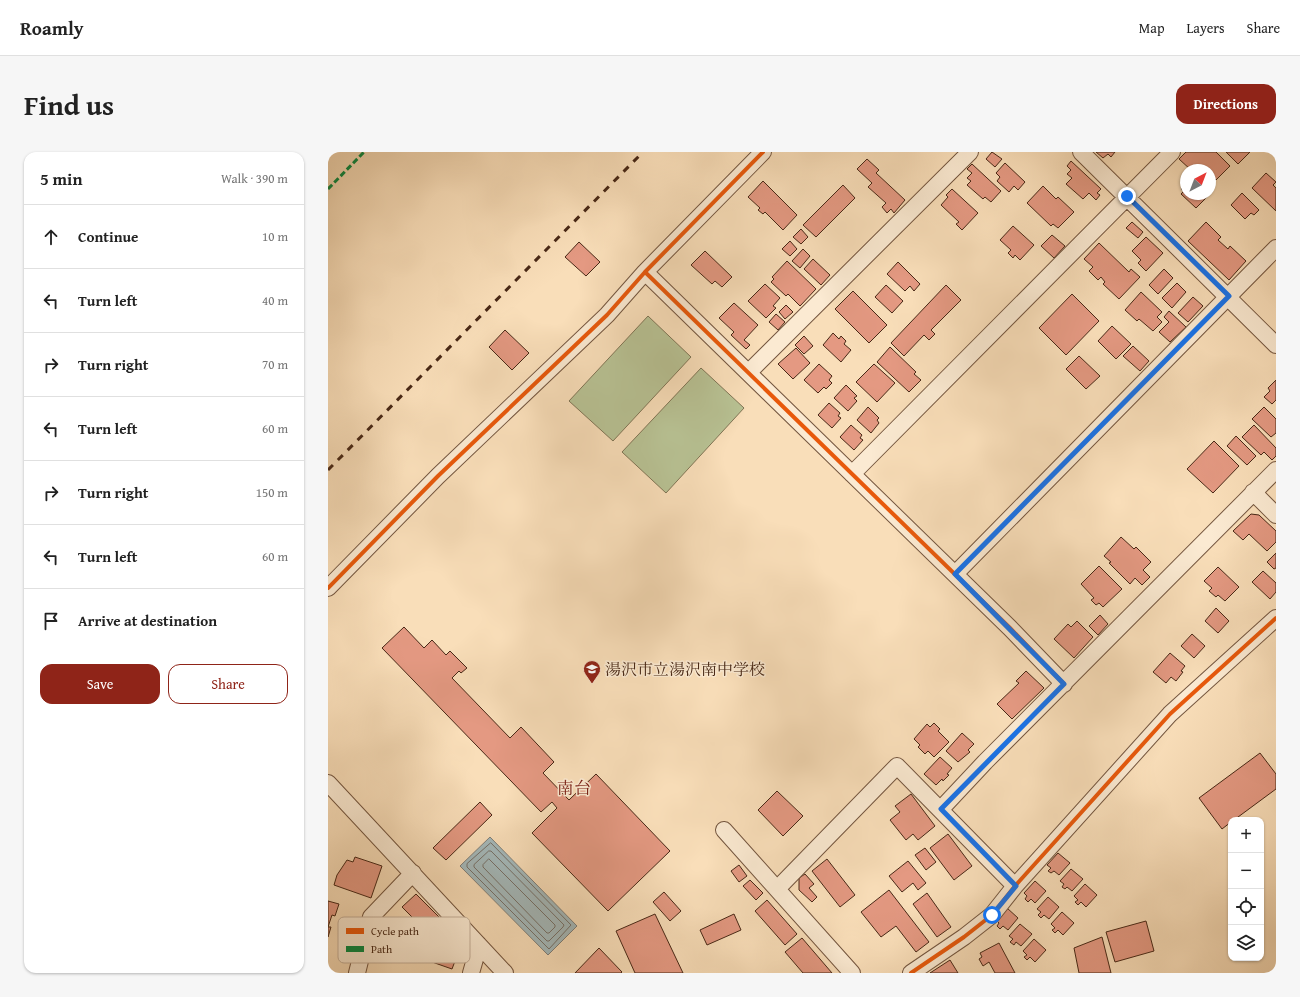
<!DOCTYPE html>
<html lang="en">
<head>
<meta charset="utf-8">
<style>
  :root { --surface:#fff; --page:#f6f6f6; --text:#222; --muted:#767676; --line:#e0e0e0; --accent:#8f2418 }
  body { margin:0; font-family:"Gentium Book Plus","Noto Serif JP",serif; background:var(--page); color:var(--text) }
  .controls { position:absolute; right:12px; bottom:12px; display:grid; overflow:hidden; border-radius:8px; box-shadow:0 1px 3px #0004 }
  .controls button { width:36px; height:36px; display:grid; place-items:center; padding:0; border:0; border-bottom:1px solid var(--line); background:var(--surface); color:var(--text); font:20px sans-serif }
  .compass { position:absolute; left:852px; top:12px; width:36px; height:36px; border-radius:50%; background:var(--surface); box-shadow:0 1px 3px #0004; rotate:42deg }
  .stop { position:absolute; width:12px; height:12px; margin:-9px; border:3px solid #1a73e8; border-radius:50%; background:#fff }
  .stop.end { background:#1a73e8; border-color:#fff; box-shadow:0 1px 4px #0008 }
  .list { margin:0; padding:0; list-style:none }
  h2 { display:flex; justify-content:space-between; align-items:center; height:52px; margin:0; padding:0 16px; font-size:17px }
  h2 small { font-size:13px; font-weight:400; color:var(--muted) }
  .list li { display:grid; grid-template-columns:26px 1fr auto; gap:12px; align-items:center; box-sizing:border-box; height:64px; padding:0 16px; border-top:1px solid var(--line) }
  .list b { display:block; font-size:15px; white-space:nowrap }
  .list em { font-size:13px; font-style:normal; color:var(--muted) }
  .actions { display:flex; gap:8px; padding:12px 16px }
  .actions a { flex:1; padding:9px 0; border:1px solid var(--accent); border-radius:12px; text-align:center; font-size:14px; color:var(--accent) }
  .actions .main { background:var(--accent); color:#fff }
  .icon { flex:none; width:22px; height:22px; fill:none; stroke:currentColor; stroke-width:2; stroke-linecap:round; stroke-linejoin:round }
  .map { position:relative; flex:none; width:948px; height:821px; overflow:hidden; border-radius:12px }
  header { display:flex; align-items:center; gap:24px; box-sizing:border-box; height:56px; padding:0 20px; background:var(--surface); border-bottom:1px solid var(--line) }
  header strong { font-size:19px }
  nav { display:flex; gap:22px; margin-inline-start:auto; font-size:14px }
  .intro { display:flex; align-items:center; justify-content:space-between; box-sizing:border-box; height:96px; padding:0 24px }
  h1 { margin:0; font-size:28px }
  .button { padding:10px 18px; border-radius:12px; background:var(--accent); color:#fff; font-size:14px; font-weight:700 }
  main { display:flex; gap:24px; padding:0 24px }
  aside { flex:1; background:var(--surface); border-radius:12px; box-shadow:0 1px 3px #0004 }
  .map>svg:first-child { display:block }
</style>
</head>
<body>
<header>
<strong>Roamly</strong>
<nav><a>Map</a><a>Layers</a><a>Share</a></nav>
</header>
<div class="intro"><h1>Find us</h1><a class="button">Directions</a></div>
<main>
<aside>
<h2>5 min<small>Walk · 390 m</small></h2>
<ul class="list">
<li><svg class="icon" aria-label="ahead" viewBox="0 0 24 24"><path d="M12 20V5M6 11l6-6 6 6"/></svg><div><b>Continue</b></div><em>10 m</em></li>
<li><svg class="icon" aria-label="left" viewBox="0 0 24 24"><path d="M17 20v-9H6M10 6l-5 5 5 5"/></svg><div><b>Turn left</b></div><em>40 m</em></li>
<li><svg class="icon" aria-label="right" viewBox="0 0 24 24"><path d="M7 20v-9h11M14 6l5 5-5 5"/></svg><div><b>Turn right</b></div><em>70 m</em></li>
<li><svg class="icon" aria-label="left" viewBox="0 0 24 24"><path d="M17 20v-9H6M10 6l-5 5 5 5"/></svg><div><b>Turn left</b></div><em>60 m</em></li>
<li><svg class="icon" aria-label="right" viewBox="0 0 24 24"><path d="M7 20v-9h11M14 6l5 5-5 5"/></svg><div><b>Turn right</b></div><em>150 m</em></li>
<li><svg class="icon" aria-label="left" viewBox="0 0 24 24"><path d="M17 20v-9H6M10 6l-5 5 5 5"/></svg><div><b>Turn left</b></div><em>60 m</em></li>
<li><svg class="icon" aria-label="arrive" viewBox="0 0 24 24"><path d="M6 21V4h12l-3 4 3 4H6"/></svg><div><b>Arrive at destination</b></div></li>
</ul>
<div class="actions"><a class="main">Save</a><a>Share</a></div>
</aside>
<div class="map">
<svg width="948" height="821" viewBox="0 0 948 821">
  <rect width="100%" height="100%" fill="#f9deb9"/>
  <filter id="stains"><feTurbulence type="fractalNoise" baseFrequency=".005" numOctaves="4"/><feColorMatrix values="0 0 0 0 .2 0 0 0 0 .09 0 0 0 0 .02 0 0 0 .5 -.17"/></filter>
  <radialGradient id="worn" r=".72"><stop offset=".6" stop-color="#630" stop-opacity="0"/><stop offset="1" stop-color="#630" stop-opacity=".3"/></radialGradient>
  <path fill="#b8c294" stroke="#807555" d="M320 164 363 205 285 289 241 249Z
    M373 216 416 256 338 341 294 300Z"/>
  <path fill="#a4b9bb" stroke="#7f7f79" d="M162 685 249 774 220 803 132 714Z"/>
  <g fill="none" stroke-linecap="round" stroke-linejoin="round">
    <path stroke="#767068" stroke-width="1" d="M163 691 243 773 221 797 139 715V712Z
      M161 699H163L236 773 235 775 221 789H219L146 715V713Z
      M161 707 227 773V775L221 781H219L155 715V713Z"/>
  </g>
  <path fill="#e49982" stroke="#482816" d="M664 0 674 7 667 15 658 7Z
    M768 0H787L783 5 780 2 775 6Z
    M858 0H888L902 14 888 28 882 22V18L876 16 863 18 851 7Z
    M898 0H922L910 12Z
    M539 7 551 18 548 21 577 48 566 61 563 57 559 61 554 55 558 51 540 35 544 31 529 17Z
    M743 9 773 37 769 41 772 43 768 48 761 41 755 47 738 32 744 26 739 22 743 18 739 14Z
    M677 11 697 30 690 38 686 34 681 40 669 29 672 25 668 21Z
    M644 12 673 39 663 50 657 45 655 47 639 33 643 29 639 26 644 21 639 17Z
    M938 21 948 30 945 33 948 36V59L924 36Z
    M435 29 469 63 455 78 437 60 435 62 430 58 432 56 420 45Z
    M858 32V42L881 43 868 56 853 42 856 39 853 37Z
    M515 33 527 46 488 85 475 73Z
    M715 34 728 47 730 45 746 60 730 76 725 72 723 74 699 51Z
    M624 37 650 61 634 78 628 72 631 70 613 53 620 45 618 43Z
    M914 41 931 58 926 63 923 61 917 67 903 53Z
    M804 70 815 80 810 86 798 76Z
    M878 70 893 85 890 88 900 97 902 94 918 109 901 128 860 89Z
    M685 74 706 93 692 108 687 103 685 106 680 101 683 98 672 88Z
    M473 77 480 85 473 92 465 85Z
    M724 83 737 94 726 106 713 94Z
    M818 85 835 101 818 119 810 111 813 108 804 99Z
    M462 89 469 97 462 104 454 97Z
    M251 90 272 110 258 124 237 105Z
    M771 91 801 120 803 117 812 125 791 147 775 132 777 130 773 125 770 128 761 119 765 115 756 107Z
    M475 97 482 104 472 116 464 109Z
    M377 99 404 125 394 135 387 129 384 132 363 113Z
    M485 107 502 123 493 133 476 117Z
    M459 109 488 137 472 154 460 142 458 144 443 130 446 127 444 125Z
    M570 110 592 132 586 139 582 134 577 139 559 122Z
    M836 117 845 126 830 142 821 133Z
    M849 131 858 140 844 156 834 146Z
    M437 132 452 146 445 154 448 156 438 166 420 149Z
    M558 133 575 149 564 161 547 145Z
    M618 133 633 148 603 178 607 182 601 188 596 183 576 204 563 191Z
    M525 139 559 173 541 191 507 157Z
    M813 140 834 160 829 165 834 170 825 179 811 167 809 169 797 158Z
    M744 142 771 169 738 203 711 176Z
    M865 145 875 154 860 170 850 161Z
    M406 151 430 173 416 188 422 193 418 197 403 183 406 180 391 166Z
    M458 153 465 160 457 167 451 160Z
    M841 159 858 175 842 190 831 180 841 170 836 165Z
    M448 162 457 170 450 178 441 170Z
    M784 174 803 192 788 207 770 189Z
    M177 178 201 201 184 218 161 195Z
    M505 181 511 187 513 184 518 189 516 192 523 198 513 210 495 193Z
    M476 184 485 194 476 202 467 193Z
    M805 194 821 209 812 219 795 204Z
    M562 195 588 220 586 222 593 228 581 240 549 210Z
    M468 196 482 211 465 227 450 212Z
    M751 204 772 224 758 237 738 217Z
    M491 212 504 224 501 228 504 231 498 237 496 235 490 241 476 228Z
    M546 212 567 231 549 250 528 230Z
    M948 228V248L944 252 936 245 942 239 940 236Z
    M518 233 529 244 526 246 529 249 520 259 506 246Z
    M501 251 512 261 510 264 513 266 504 276 490 263Z
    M540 255 551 266 549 268 551 271 543 281 529 268Z
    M936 255 948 267V281L943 285 924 267Z
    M523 273 534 283 532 286 535 288 526 298 512 285Z
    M926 273 948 296V304L944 308 936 300 933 303 914 285Z
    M908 284 928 304 919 313 899 294Z
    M886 289 911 314 885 341 859 317Z
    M923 362 931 363 948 379V390L939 399 921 382 915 388 905 379Z
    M793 385 806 397 808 395 823 410 815 418 822 425 814 433 807 426 802 432 781 411 783 410 776 404Z
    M948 401V416L946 417 939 410Z
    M771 414 794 437 775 455 771 451 768 453 763 448 766 446 753 432Z
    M890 415 911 435 897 449 890 443 888 445 881 439 884 436 876 429Z
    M935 419 948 431V440L942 447 924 430Z
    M888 456 901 469 890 481 877 469Z
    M772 463 780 472 770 483 761 474Z
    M749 469 765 485 746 506 726 487 740 472 743 475Z
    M76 475 96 496 104 488 118 503 122 499 139 516 133 521 131 519 124 526 182 586 193 575 226 610 215 621 241 648 268 622 342 699 280 759 204 681 229 656 224 650 213 660 54 496Z
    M864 482 877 494 866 506 853 494Z
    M842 501 857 514 853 519 855 520 848 529 843 525 838 531 825 520Z
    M698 519 716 536 684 567 669 552 691 531 688 529Z
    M606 571 612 577 610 579 621 590 606 605 600 599 597 602 590 595 592 593 586 587 599 572 602 575Z
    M634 581 646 592 640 598 642 600 630 610 618 599Z
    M932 601 948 622V637L906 668H903V670L894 677 871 646Z
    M612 605 624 616 619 622 621 623 615 629 614 627 608 633 596 622Z
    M449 639 475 664 455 684 430 658Z
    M583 642 607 674 590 688 585 682 578 688 562 668 572 660 567 654Z
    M152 650 164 663 118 708 105 696Z
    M620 682 644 714 626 728 602 696Z
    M597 696 608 710 598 718 587 703Z
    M730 701 742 711 731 723 726 719 723 721 720 719 723 716 719 713Z
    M27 705 54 714 43 746 6 733 9 723 19 708 25 710Z
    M499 707 527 743 512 755 484 719Z
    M580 709 598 731 590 738 585 731 574 740 561 724Z
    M411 713 419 724 411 730 403 719Z
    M743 717 755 727 744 739 739 735 737 737 734 735 736 732 732 729Z
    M477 722 486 732 481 736 489 745 484 750 471 738V726Z
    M422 728 435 741 428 748 415 734Z
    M707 729 718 739 707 751 703 747 700 750 697 747 699 744 696 741Z
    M757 732 769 743 758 755 753 750 750 753 747 750 750 748 746 744Z
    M561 738 601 790 588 800 568 774 553 785 533 760Z
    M336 740 353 759 342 769 325 750Z
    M599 741 623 775 609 785 585 752Z
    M88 742 111 765 97 778 74 755Z
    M720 745 731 755 721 767 716 763 713 766 710 763 713 760 709 757Z
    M439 748 469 782 457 793 427 759Z
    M0 749 11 752 7 764 4 763 0 775H3L0 785Z
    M679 756 690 766 680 778 675 774 672 777 669 774 671 771 668 768Z
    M734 760 746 771 735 783 730 778 727 781 724 778 727 776 723 772Z
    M327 762 355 821H307L288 779Z
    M406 762 413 778 379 793 372 778Z
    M818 769 826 799 787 810 778 780Z
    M692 772 704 782 693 794 688 790 686 793 682 790 685 787 681 784Z
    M116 780 135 788 124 817 104 810Z
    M774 785 783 821H751L746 796Z
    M474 786 504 821H475L457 800Z
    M706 787 718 798 707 810 702 805 699 808 696 805 699 803 695 799Z
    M671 791 687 821H667L661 810 655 814 651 807 654 805 652 801Z
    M271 796 294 820 293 821H247Z
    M622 808 630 821H602Z"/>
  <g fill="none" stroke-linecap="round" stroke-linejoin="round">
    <g stroke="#74563f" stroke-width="18">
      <path id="street" d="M753 0 948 193
        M317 120 682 476 736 532
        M421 220 642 0
        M524 322 844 0
        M925 340 948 363
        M627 422 948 96
        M0 436 110 324 279 163 317 120 435 0
        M0 631 177 821
        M613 657 657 610 948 318
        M396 678 524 821
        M449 737 569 614 687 734
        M29 821 43 765 85 721
        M143 821 151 793
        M583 821 636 785 664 763 687 734 842 562 948 466"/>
    </g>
    <use href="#street" stroke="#fbead2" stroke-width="16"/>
    <path stroke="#482816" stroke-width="3" stroke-dasharray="7 7" stroke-linecap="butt" d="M0 318 315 0"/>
    <path stroke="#00873e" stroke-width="3" stroke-dasharray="6 3" stroke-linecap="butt" d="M0 37 36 0"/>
    <g stroke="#fbead2" stroke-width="6">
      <path id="cycleway" d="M317 120 682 476 736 532
        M0 436 110 324 279 163 317 120 435 0
        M583 821 636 785 664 763 687 734 842 562 948 466"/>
    </g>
    <use href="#cycleway" stroke="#e8590c" stroke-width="4"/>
  </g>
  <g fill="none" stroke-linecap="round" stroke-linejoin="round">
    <path stroke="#1a73e8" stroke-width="5" d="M664 763 688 734 613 657 736 532 627 422 901 144 799 44"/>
  </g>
  <defs>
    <g id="school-pin" transform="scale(0.9)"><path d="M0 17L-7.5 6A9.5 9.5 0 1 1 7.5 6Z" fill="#8f2418" stroke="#fbead2"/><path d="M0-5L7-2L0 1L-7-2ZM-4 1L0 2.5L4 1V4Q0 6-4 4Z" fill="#fff"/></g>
  </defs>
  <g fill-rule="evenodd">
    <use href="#school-pin" x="264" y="517"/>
  </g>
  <g text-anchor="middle" stroke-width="3" stroke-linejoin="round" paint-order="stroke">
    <g font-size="16" fill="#482816" stroke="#fbead2" text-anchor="start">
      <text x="277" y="523">湯沢市立湯沢南中学校</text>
    </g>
    <g font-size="17" fill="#7a1f14" stroke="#fbead2">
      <text x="246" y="642">南台</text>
    </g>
  </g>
  <rect x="10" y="765" width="132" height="46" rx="6" fill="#fbead2" stroke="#c5b09a" stroke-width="1"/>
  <rect x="18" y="776" width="18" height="6" fill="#e8590c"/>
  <rect x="18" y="794" width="18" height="6" fill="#00873e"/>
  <g font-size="11" fill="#482816">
    <text x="43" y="783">Cycle path</text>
    <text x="43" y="801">Path</text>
  </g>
  <rect width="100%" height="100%" filter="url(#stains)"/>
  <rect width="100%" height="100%" fill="url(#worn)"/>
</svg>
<div class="controls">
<button>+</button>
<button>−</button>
<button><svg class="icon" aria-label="locate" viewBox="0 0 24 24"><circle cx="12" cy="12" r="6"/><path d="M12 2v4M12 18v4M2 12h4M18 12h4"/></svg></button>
<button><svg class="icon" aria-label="layers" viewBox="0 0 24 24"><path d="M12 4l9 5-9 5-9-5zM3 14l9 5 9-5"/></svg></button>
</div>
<svg class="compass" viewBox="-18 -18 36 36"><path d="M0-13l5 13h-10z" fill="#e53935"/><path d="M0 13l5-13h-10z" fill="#767676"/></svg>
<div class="stop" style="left:664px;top:763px"></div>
<div class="stop end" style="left:799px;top:44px"></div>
</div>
</main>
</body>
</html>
